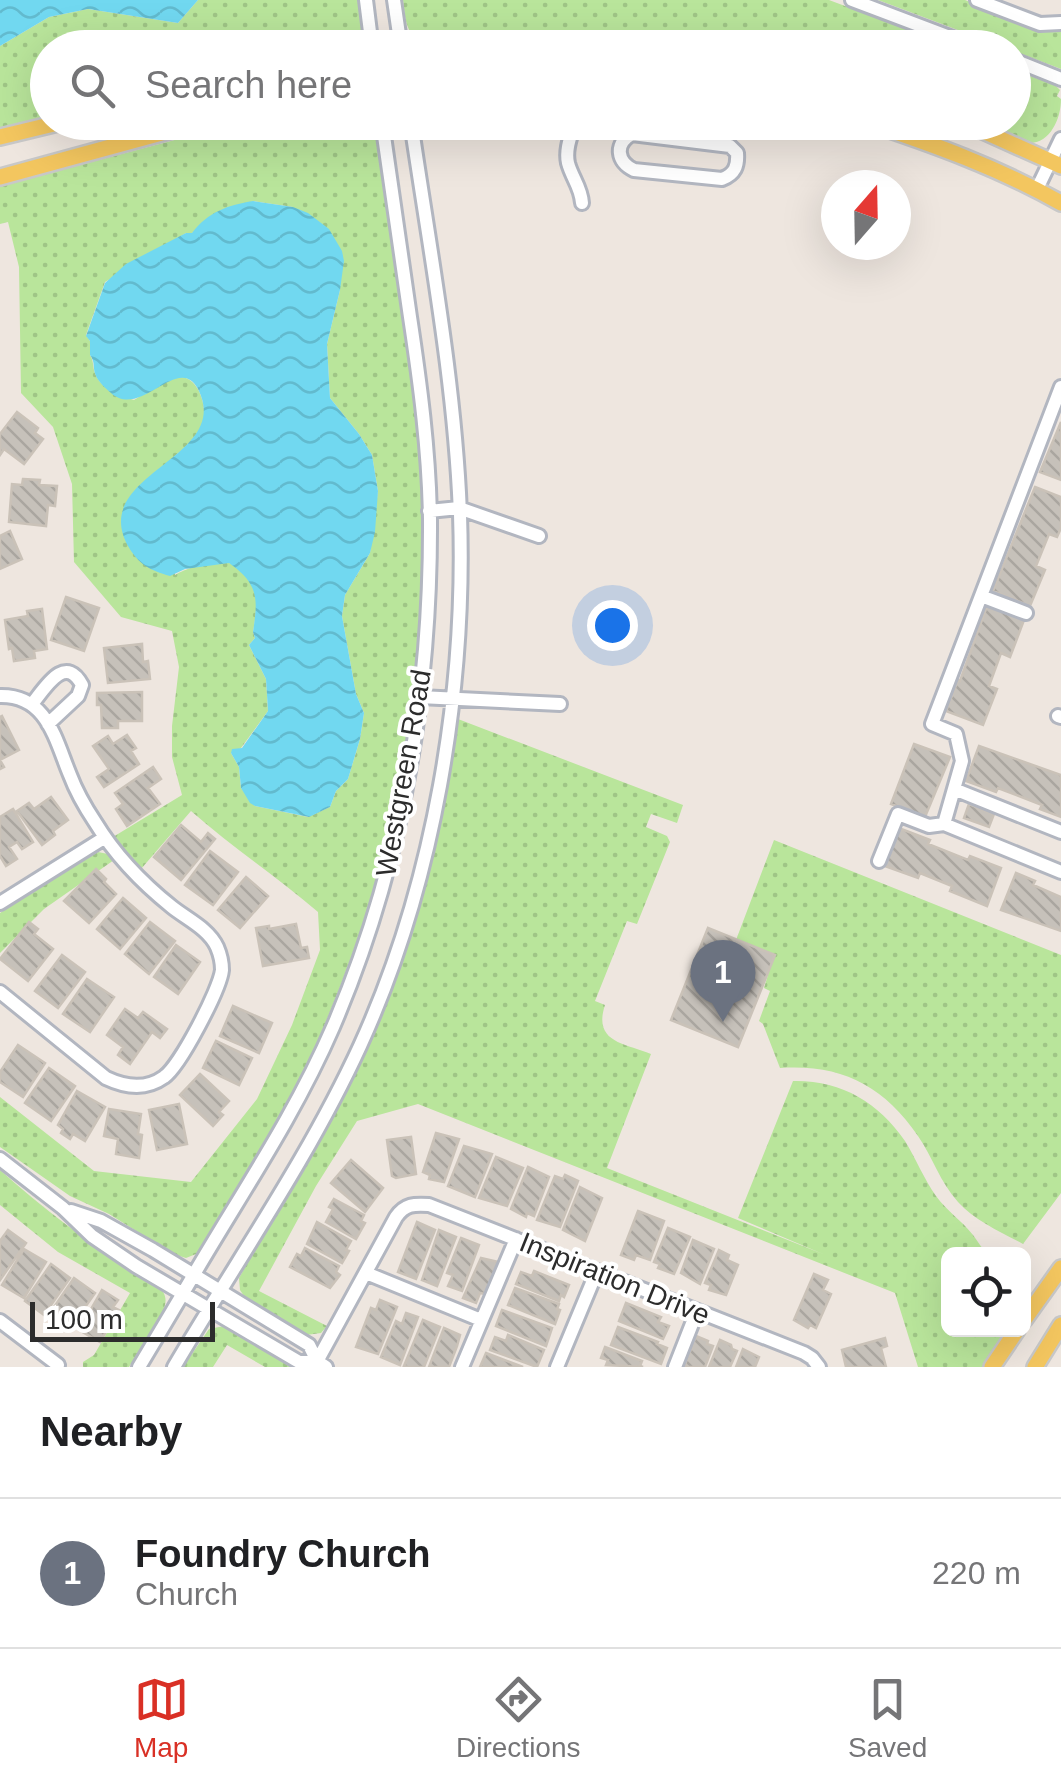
<!DOCTYPE html>
<html lang="en">
<head>
<meta charset="utf-8">
<style>
  :root { --surface:#fff; --page:#f2f2f2; --text:#202124; --muted:#757577; --line:#e0e0e0; --accent:#d93025 }
  body { margin:0; font-family:Helvetica,sans-serif; background:var(--page); color:var(--text) }
  .controls { position:absolute; right:30px; bottom:30px; display:grid; overflow:hidden; border-radius:15px; box-shadow:0 10px 40px #0002 }
  .controls button { width:90px; height:90px; display:grid; place-items:center; padding:0; border:0; border-bottom:2px solid var(--line); background:var(--surface); color:var(--text); font:50px sans-serif }
  .compass { position:absolute; left:821px; top:170px; width:90px; height:90px; border-radius:50%; background:var(--surface); box-shadow:0 10px 40px #0002; rotate:20deg }
  .scale { position:absolute; left:30px; bottom:25px; width:185px; box-sizing:border-box; padding-left:10px; border:5px solid #2c2c2c; border-top:0; font-size:28px; line-height:35px; white-space:nowrap; color:#2c2c2c; -webkit-text-stroke:8px #fff; paint-order:stroke }
  .you { position:absolute; left:612px; top:625px; width:35px; height:35px; margin:-25px; border:8px solid #fff; border-radius:50%; background:#1a73e8; box-shadow:0 0 0 15px #1a73e833 }
  .badge { display:grid; place-items:center; width:65px; height:65px; border-radius:50%; background:var(--accent); color:#fff; font-size:32px; font-weight:700 }
  .pin { position:absolute; translate:-50% -82px; filter:drop-shadow(0 2px 5px #0008) }
  .pin::after { content:''; position:absolute; top:52px; width:35px; height:30px; background:inherit; clip-path:polygon(0 0,100% 0,50% 100%) }
  .list { margin:0; padding:0; list-style:none }
  h2 { display:flex; justify-content:space-between; align-items:center; height:130px; margin:0; padding:0 40px; font-size:42px }
  h2 small { font-size:32px; font-weight:400; color:var(--muted) }
  .list li { display:grid; grid-template-columns:65px 1fr auto; gap:30px; align-items:center; box-sizing:border-box; height:150px; padding:0 40px; border-top:2px solid var(--line) }
  .list b { display:block; font-size:38px; white-space:nowrap }
  .list p { margin:0; font-size:32px; white-space:nowrap; color:var(--muted) }
  .list em { font-size:32px; font-style:normal; color:var(--muted) }
  .icon { flex:none; width:55px; height:55px; fill:none; stroke:currentColor; stroke-width:2; stroke-linecap:round; stroke-linejoin:round }
  .map { position:relative; flex:none; width:1061px; height:1367px; overflow:hidden }
  .search { position:absolute; background:var(--surface); box-shadow:0 10px 40px #0002; left:30px; right:30px; top:30px; height:110px; display:flex; align-items:center; gap:25px; box-sizing:border-box; padding:0 35px; border-radius:55px; color:var(--muted); font-size:38px }
  .sheet { height:280px; background:var(--surface) }
  nav { display:flex; justify-content:space-around; align-items:center; box-sizing:border-box; height:140px; border-top:2px solid var(--line); background:var(--surface); font-size:28px; color:var(--muted) }
  nav a { display:grid; justify-items:center; gap:5px }
  nav .on { color:var(--accent) }
  .map>svg:first-child { display:block }
</style>
</head>
<body>
<div class="map">
<svg width="1061" height="1367" viewBox="0 0 1061 1367">
  <defs>
    <pattern id="grass-dots" width="8" height="8" patternUnits="userSpaceOnUse" patternTransform="scale(2.5)"><rect width="8" height="8" fill="#b9e59b"/><path d="M2 2h.1M6 6h.1" fill="none" stroke="#9fc586" stroke-width="1.8" stroke-linecap="round"/></pattern>
    <pattern id="water-waves" width="16" height="10" patternUnits="userSpaceOnUse" patternTransform="scale(2.5)"><rect width="16" height="10" fill="#71d8f0"/><path d="M0 5q4-4 8 0t8 0" fill="none" stroke="#62bace"/></pattern>
    <pattern id="building-back-hatch" width="6" height="6" patternUnits="userSpaceOnUse" patternTransform="scale(2.5)"><rect width="6" height="6" fill="#c6c1ba"/><path d="M-1 5l2 2M0 0l6 6M5-1l2 2" fill="none" stroke="#aaa6a0"/></pattern>
  </defs>
  <rect width="100%" height="100%" fill="#eee6df"/>
  <path fill="url(#grass-dots)" fill-rule="evenodd" d="M198 0H359L362 37 356 48H48L47 119 0 131V46L49 17 88 9 178 23Z
    M403 0H829L954 47 706 48 599 37 525 35 422 42C405 34 405 16 403 0Z
    M878 0H965L1036 28 1047 30 1061 28V69L1014 51V48L1003 47Z
    M1014 70 1055 85 1060 90 1057 96 1061 99C1061 119 1050 144 1028 143L981 123 1014 122Z
    M239 123H376C392 237 412 352 421 468 438 676 391 889 301 1077 272 1136 236 1191 202 1247L196 1254 186 1258 173 1254 109 1214 70 1196 0 1147V1097L94 1171 191 1182 257 1099 292 1025 320 950 318 912C277 877 232 847 191 811L141 869 113 837 182 795 172 757V726L179 667 172 631 121 617 74 562 72 484 53 427 21 393 19 267 8 222 0 224V186ZM253 201 293 207 340 290 327 344 330 398 359 434 372 455 378 491 370 553 345 595 342 616 356 694 364 713 360 739 348 779 336 791 330 807 308 817 255 806 241 788 239 767 231 753 241 748 268 711 266 679 249 645 255 638 253 632C255 620 258 604 255 592 253 581 240 567 229 563 216 559 186 568 175 575L169 461C181 451 195 440 202 425 209 410 199 373 176 377 165 379 145 394 134 400 118 395 99 389 94 370 93 365 93 359 90 355V341L86 335 105 282 186 233H192Z
    M458 719 683 805 677 823 651 814 646 827 667 836 670 842 637 924 627 921 595 1001 605 1005C593 1042 623 1043 651 1054L607 1168 823 1254 738 1218 793 1081C841 1080 878 1102 905 1141 916 1159 924 1179 936 1196 947 1211 962 1221 973 1235 978 1242 982 1248 987 1254H948V1330H1005L983 1367H918L895 1293 418 1104 357 1121 316 1186 259 1291 327 1326 321 1333 306 1335 244 1296 240 1290 239 1278C290 1187 347 1098 387 1001 424 912 445 815 458 719Z
    M774 840 1061 955V1193L1023 1244C1001 1232 975 1221 958 1202 940 1182 933 1158 918 1136 883 1085 841 1064 780 1068L763 1024 759 1021 770 991 764 988 774 955 736 940Z
    M98 852 108 854 114 860 44 909 0 953V913L40 885Z
    M0 1170C49 1214 101 1252 158 1286 167 1295 167 1300 163 1312L129 1367H83V1362L94 1355 130 1293 58 1252 0 1205Z
    M224 1326 233 1331 291 1367H265L227 1345 213 1367H183L209 1329Z"/>
  <path fill="url(#water-waves)" d="M0 0H198L178 23 88 9 49 17 0 46Z
    M253 201 293 207 308 213 329 229 342 251 344 261 340 290 327 344 330 398 359 434 372 455 378 491 375 532 370 553 345 595 342 616 356 694 364 713 360 739 348 779 336 791 330 807 309 817 255 806 250 803 241 788 239 767 231 753 232 749 242 748 268 711 266 679 249 645 255 638 253 632C258 599 259 584 229 563L185 569 170 576C150 570 139 565 128 546 88 473 234 459 198 389 178 352 141 420 111 393 106 389 98 381 96 376 92 367 96 363 90 355V341L86 336 105 283 126 264 186 233H192C208 212 228 205 253 201Z"/>
  <path fill="url(#building-back-hatch)" stroke="#cac2b8" stroke-width="2.5" d="M17 412 38 428 35 433 43 439 24 464 4 449 0 455V434Z
    M1061 422V480L1040 472Z
    M23 479 40 480 39 485 57 486 55 506 48 505 46 526 9 522 12 484 22 485Z
    M1035 487 1061 497V528L1057 537 1049 534 1036 566 1045 570 1030 606 993 591Z
    M10 531 22 559 0 569V536Z
    M66 597 99 608 84 651 51 640Z
    M987 606 1024 620 1010 657 1001 653 989 686 997 689 983 725 946 711 958 680 960 681Z
    M42 609 47 649 34 651 35 658 14 661 12 648 9 649 5 620 28 616 27 611Z
    M142 644 143 662 148 661 150 679 108 683 104 648Z
    M142 692V721H118V728H102L101 705H97V693Z
    M2 716 19 750 0 760 4 767 0 769V717Z
    M127 735 136 748 131 751 139 764 104 787 97 777 109 769 93 746 108 736 113 744Z
    M914 744 950 757 925 817 891 804Z
    M979 746 1061 775V817L1040 809 1042 805 998 788 996 792 966 781Z
    M153 767 161 779 148 788 160 804 127 826 116 809 123 804 115 793Z
    M51 797 68 820 53 831 55 835 42 845 17 811 29 803 34 809Z
    M969 804 994 814 989 827 964 818Z
    M13 809 33 842 22 849 17 842 9 847 17 859 6 866 0 856V817Z
    M181 825 201 842 208 833 215 839 181 880 154 857Z
    M896 827 930 840 928 844 968 860 970 856 1001 868 987 906 950 891 952 886 920 873 918 878 882 865Z
    M210 851 238 872 213 905 185 885Z
    M96 869 106 879 104 882 116 894 89 923 64 901Z
    M1016 873 1035 881 1033 885 1061 897V931L1001 910Z
    M246 877 268 896 240 928 218 910Z
    M123 898 146 918 120 949 97 929Z
    M29 922 38 929 34 934 53 949 28 981 0 959Z
    M150 922 175 941 149 974 125 954Z
    M296 924 301 948 307 947 309 958 263 966 256 928 269 926V929Z
    M708 928 775 955 738 1047 671 1020Z
    M176 945 200 962 178 994 154 977Z
    M62 955 85 972 58 1008 35 991Z
    M87 979 114 997 90 1032 63 1014Z
    M233 1006 272 1023 259 1053 220 1036Z
    M125 1009 138 1018 143 1012 167 1029 160 1038 152 1032 130 1064 118 1055 123 1047 107 1035Z
    M216 1041 252 1058 239 1085 203 1068Z
    M18 1045 45 1063 23 1097 0 1082V1072Z
    M49 1068 75 1086 51 1121 25 1103Z
    M200 1074 229 1101 219 1112 223 1115 213 1126 180 1095Z
    M77 1091 105 1107 85 1141 73 1134 70 1139 61 1133 63 1129 58 1125Z
    M179 1104 187 1144 157 1150 149 1110Z
    M109 1109 141 1114 138 1134 142 1135 139 1158 116 1154 118 1139 104 1136Z
    M436 1133 459 1139 444 1182 429 1179 430 1175 423 1172Z
    M411 1137 416 1174 396 1178 392 1176 387 1140Z
    M464 1146 492 1154 475 1197 448 1186Z
    M496 1157 523 1168 507 1206 479 1198Z
    M351 1160 383 1188 365 1212 331 1183Z
    M528 1167 549 1177 534 1216 527 1213 526 1217 511 1209Z
    M565 1175 578 1181 560 1227 537 1220 555 1176 563 1179Z
    M580 1187 602 1198 585 1241 563 1230Z
    M334 1199 364 1215 361 1221 365 1223 356 1239 326 1222 333 1209 329 1207Z
    M638 1211 664 1221 650 1260 636 1255 634 1260 621 1255Z
    M317 1222 351 1241 346 1250 349 1251 342 1263 307 1244Z
    M417 1222 435 1230 416 1279 398 1272Z
    M668 1228 690 1237 674 1274 658 1268 660 1264 654 1262Z
    M8 1230 26 1243 0 1280V1241Z
    M439 1230 456 1237 437 1286 422 1280Z
    M461 1238 479 1245 462 1291 448 1286 453 1275 447 1273Z
    M693 1240 714 1249 700 1284 681 1273Z
    M305 1248 339 1266 336 1272 340 1275 330 1288 290 1267 297 1254 301 1256Z
    M24 1249 46 1262 24 1298 2 1285Z
    M719 1250 729 1255 727 1260 738 1265 726 1295 709 1290 711 1285 705 1283Z
    M481 1258 498 1262 485 1294 480 1293 476 1303 463 1298Z
    M51 1264 70 1278 44 1315 25 1301Z
    M534 1271 569 1285 564 1297 561 1295 559 1301 516 1284 521 1272 532 1276Z
    M814 1274 828 1280 823 1290 831 1294 816 1328 810 1325 808 1328 794 1320Z
    M74 1278 95 1293 69 1330 48 1316Z
    M515 1288 559 1304 557 1309 560 1310 555 1324 508 1305Z
    M102 1290 118 1300 113 1307 119 1310 100 1342 79 1330Z
    M380 1300 397 1307 378 1354 356 1347 371 1308 376 1310Z
    M626 1303 661 1317 658 1322 669 1326 663 1339 619 1321Z
    M502 1310 552 1328 546 1346 496 1326Z
    M406 1313 418 1317 400 1365 381 1357 396 1321 402 1324Z
    M423 1320 440 1327 424 1367H408L404 1366Z
    M618 1327 658 1342 657 1344 667 1348 661 1364 611 1345Z
    M444 1328 460 1335 457 1346 449 1367H429Z
    M508 1335 544 1350 537 1367 490 1350 495 1337 506 1341Z
    M696 1336 708 1341 707 1344 713 1346 705 1367H684Z
    M885 1338 887 1346 881 1348 886 1367H846L842 1350Z
    M720 1340 731 1345 732 1349 737 1351 730 1367H709Z
    M605 1347 642 1361 640 1366 643 1367 606 1365 608 1360 601 1358Z
    M743 1349 759 1357 755 1367H736Z
    M486 1353 523 1367H480Z"/>
  <g fill="none" stroke-linecap="round" stroke-linejoin="round">
    <g stroke="#b2b6c0" stroke-width="18">
      <path id="minor" d="M366 0 372 48
        M394 0 401 48
        M852 0 979 48
        M977 0 1040 24 1061 23
        M1014 60 1061 79
        M575 122C571 136 565 149 568 163 572 178 581 187 582 203
        M632 134 730 146 737 153C738 166 735 174 722 179L634 170C617 162 614 144 632 134Z
        M718 144 722 122
        M1037 189 1061 139
        M1061 387 932 724 956 734 962 761 944 824 1061 872
        M429 511 459 508 539 536
        M981 596 1026 613
        M0 696C47 695 55 739 70 775 76 791 85 807 95 822 115 855 142 883 172 907 187 919 209 929 217 947 220 954 222 963 222 970 220 989 180 1066 164 1077 146 1090 125 1087 106 1078L0 992
        M420 697 560 704
        M32 704C45 688 65 653 82 685L78 696 48 724
        M1058 716 1061 717
        M954 789 1061 832
        M879 861 898 814 929 826 944 824
        M0 903 104 838
        M0 1159 63 1208 92 1236 136 1266 299 1362 317 1361 326 1367
        M71 1211 101 1221 153 1250 309 1345 317 1361
        M366 1273 481 1320
        M0 1321 58 1365
        M139 1367C157 1337 175 1307 193 1276 241 1194 295 1115 333 1027 402 866 431 693 430 519 429 451 420 383 410 317 401 252 391 187 382 122
        M174 1367C237 1260 308 1159 360 1046 434 884 466 691 460 514 455 383 430 252 411 122
        M314 1367 396 1217C405 1204 414 1204 429 1205L804 1353 812 1358 819 1367
        M462 1367 516 1239
        M557 1367 597 1271
        M675 1367 697 1311"/>
    </g>
    <g stroke="#c8c8c8" stroke-width="20">
      <path id="major" d="M440 48 560 42 650 48
        M866 122C933 144 999 168 1061 203
        M963 122 1061 166
        M0 137 62 122
        M0 177 202 122
        M1024 1320 1061 1268
        M992 1367 1017 1330
        M1035 1367 1061 1325"/>
    </g>
    <use href="#minor" stroke="#fff" stroke-width="12"/>
    <use href="#major" stroke="#f3c65f" stroke-width="15"/>
  </g>
  <g text-anchor="middle" stroke-width="8" stroke-linejoin="round" paint-order="stroke">
    <g font-size="28" fill="#2c2c2c" stroke="#fff">
      <text transform="translate(403 773) rotate(-80)" y="10">Westgreen Road</text>
      <text transform="translate(615 1278) rotate(22)" y="10">Inspiration Drive</text>
    </g>
  </g>
</svg>
<div class="controls">
<button><svg class="icon" aria-label="locate" viewBox="0 0 24 24"><circle cx="12" cy="12" r="6"/><path d="M12 2v4M12 18v4M2 12h4M18 12h4"/></svg></button>
</div>
<svg class="compass" viewBox="-18 -18 36 36"><path d="M0-13l5 13h-10z" fill="#e53935"/><path d="M0 13l5-13h-10z" fill="#757577"/></svg>
<div class="scale">100 m</div>
<div class="you"></div>
<div class="pin badge" style="left:723px;top:1022px;background:#6b7280">1</div>
<div class="search"><svg class="icon" aria-label="search" viewBox="0 0 24 24"><circle cx="10" cy="10" r="6"/><path d="M15 15l6 6"/></svg>Search here</div>
</div>
<section class="sheet">
<h2>Nearby<small></small></h2>
<ul class="list">
<li><span class="badge" style="background:#6b7280">1</span><div><b>Foundry Church</b><p>Church</p></div><em>220 m</em></li>
</ul>
</section>
<nav>
<a class="on"><svg class="icon" aria-label="map" viewBox="0 0 24 24"><path d="M3 6l6-2 6 2 6-2v14l-6 2-6-2-6 2zM9 4v14M15 6v14"/></svg>Map</a>
<a><svg class="icon" aria-label="directions" viewBox="0 0 24 24"><path d="M12 3l9 9-9 9-9-9zM9 14v-3h6M13 9l2 2-2 2"/></svg>Directions</a>
<a><svg class="icon" aria-label="saved" viewBox="0 0 24 24"><path d="M7 4h10v16l-5-4-5 4z"/></svg>Saved</a>
</nav>
</body>
</html>
